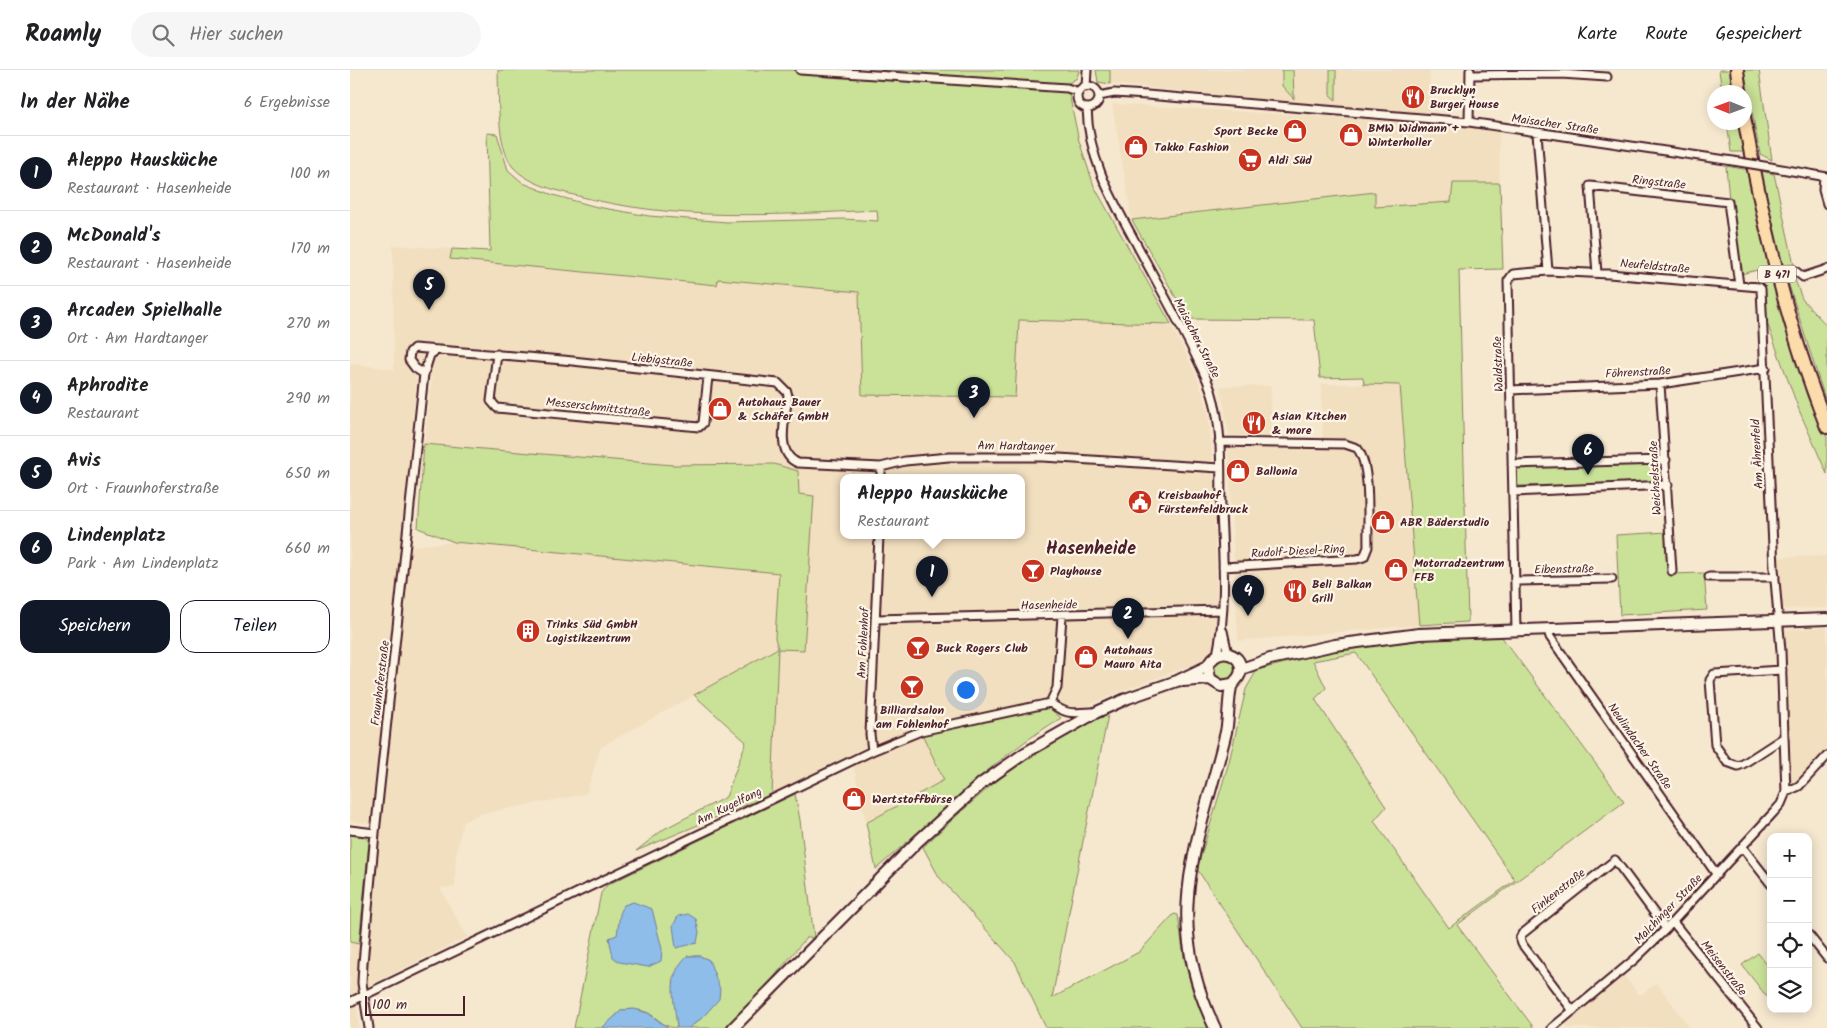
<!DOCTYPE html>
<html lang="de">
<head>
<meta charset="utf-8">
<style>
  :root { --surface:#fff; --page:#f6f6f6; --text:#202124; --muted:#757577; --line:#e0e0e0; --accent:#111827 }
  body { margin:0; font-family:Kalam,sans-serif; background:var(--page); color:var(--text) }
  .controls { position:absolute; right:15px; bottom:15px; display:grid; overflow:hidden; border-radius:10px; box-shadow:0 2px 12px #0003 }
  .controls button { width:45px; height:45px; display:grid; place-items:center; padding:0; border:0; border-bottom:1px solid var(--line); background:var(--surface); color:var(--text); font:25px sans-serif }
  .compass { position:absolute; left:1357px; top:15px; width:45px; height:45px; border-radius:50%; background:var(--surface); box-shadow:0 2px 12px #0003; rotate:271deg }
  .scale { position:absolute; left:15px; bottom:12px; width:100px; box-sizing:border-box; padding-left:5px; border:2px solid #4a1f2b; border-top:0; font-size:14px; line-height:18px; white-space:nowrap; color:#4a1f2b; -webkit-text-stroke:4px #fcf5e5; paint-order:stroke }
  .you { position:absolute; left:615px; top:619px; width:18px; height:18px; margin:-12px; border:4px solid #fff; border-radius:50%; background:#1a73e8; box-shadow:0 0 0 8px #1a73e833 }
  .badge { display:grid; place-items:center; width:32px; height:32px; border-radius:50%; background:var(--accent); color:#fff; font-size:16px; font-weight:700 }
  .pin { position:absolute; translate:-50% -41px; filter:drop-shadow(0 1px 2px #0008) }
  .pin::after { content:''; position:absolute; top:26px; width:18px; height:15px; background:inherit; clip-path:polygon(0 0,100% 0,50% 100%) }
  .popup { position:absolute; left:490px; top:404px; width:185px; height:65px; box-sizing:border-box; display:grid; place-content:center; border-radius:10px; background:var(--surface); filter:drop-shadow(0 1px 4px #0005); font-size:16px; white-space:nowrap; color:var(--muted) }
  .popup b { font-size:19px; color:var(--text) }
  .popup::after { content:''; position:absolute; left:50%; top:100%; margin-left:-10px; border:10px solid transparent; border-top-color:var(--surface) }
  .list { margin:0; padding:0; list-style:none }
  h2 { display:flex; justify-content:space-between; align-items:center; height:65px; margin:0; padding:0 20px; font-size:21px }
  h2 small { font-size:16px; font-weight:400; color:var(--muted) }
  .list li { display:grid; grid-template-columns:32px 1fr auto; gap:15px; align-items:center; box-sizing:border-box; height:75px; padding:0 20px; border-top:1px solid var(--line) }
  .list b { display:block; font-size:19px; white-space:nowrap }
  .list p { margin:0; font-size:16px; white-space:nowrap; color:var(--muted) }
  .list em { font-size:16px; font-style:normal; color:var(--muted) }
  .actions { display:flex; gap:10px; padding:15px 20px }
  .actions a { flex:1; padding:11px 0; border:1px solid var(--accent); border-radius:15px; text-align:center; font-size:18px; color:var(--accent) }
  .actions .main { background:var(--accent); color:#fff }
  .icon { flex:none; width:28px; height:28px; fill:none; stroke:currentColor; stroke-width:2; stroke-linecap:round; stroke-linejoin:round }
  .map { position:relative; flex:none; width:1477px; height:958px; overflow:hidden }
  header { display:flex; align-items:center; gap:30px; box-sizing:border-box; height:70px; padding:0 25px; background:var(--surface); border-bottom:1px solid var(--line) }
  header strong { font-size:24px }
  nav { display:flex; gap:28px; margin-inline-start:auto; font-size:18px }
  .search { width:350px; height:45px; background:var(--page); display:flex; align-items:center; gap:12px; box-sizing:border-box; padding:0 18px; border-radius:28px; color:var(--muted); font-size:19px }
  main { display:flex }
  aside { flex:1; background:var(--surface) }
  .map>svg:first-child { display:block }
</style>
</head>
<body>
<header>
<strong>Roamly</strong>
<div class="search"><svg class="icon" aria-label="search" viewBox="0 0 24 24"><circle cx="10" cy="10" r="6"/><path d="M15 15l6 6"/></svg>Hier suchen</div>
<nav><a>Karte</a><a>Route</a><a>Gespeichert</a></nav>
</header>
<main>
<aside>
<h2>In der Nähe<small>6 Ergebnisse</small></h2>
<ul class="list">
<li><span class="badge">1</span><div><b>Aleppo Hausküche</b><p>Restaurant · Hasenheide</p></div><em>100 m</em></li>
<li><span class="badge">2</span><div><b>McDonald's</b><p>Restaurant · Hasenheide</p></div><em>170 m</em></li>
<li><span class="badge">3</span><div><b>Arcaden Spielhalle</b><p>Ort · Am Hardtanger</p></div><em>270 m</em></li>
<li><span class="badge">4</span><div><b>Aphrodite</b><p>Restaurant</p></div><em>290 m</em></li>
<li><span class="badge">5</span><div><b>Avis</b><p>Ort · Fraunhoferstraße</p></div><em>650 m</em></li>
<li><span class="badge">6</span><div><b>Lindenplatz</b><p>Park · Am Lindenplatz</p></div><em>660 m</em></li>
</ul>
<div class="actions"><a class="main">Speichern</a><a>Teilen</a></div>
</aside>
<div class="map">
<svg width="1477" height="958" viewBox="0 0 1477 958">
  <rect width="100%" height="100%" fill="#f6e8cf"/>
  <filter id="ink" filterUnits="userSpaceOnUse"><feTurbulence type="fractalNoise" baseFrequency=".02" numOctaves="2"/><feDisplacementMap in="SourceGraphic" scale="10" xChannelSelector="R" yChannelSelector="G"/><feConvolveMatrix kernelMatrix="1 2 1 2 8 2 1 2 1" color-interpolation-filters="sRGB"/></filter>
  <g filter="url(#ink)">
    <path fill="#f2dfbf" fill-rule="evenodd" d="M760 0H1080L1079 43 986 37 760 14Z
      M762 34 1119 55 1149 61 1150 113H1103L1102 132 1025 137 1024 122 782 150Z
      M43 175 102 179 101 189 367 215V209L509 222 512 325 669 250 821 254 845 302 858 339 863 393 868 573 850 592 774 620 728 640 698 629 568 658 517 676 422 724 427 579 251 677 236 724 130 744 113 752 106 785 105 817 90 818 117 867 6 922 9 958H0V872L9 874 21 754 0 751V294L44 299ZM67 306 82 307 74 374 323 395 424 394 449 424 463 426 425 568 429 503 104 472 51 477ZM493 408H671V466H493Z
      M971 314H1050L1069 555 888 571 878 378H973Z
      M870 316H921L922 367 879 365Z
      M1477 486V538L1430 539 1426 487Z
      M1477 557V679L1450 708 1449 712 1439 711 1434 560Z
      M572 664 594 710 516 753 503 694 520 684Z
      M1272 904 1290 925 1307 913 1340 958H1218L1216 954Z"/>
    <path fill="#cae298" stroke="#8a8062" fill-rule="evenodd" d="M148 0H729L727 8 717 14 729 71 744 116 821 254 669 250 665 327 512 325 509 222 368 209 367 215 100 189 102 179 140 181 137 63 147 64 158 100 173 113 203 125 247 137 299 146 377 152 494 149 528 151 527 140C424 145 326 152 224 125 204 120 177 113 163 97 146 76 149 26 148 0Z
      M746 0H760V14L748 12Z
      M932 0H943L944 29 932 16Z
      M980 0H986V30L980 25Z
      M1369 0H1380L1385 22H1372Z
      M1394 0H1409L1422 90 1410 84Z
      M1377 53H1391L1397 82H1381Z
      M1376 96 1399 100 1420 197 1391 204 1379 130Z
      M1411 101 1424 104 1444 194 1432 195Z
      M1103 113H1150L1153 199 1109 200 1118 552 1069 555 1050 315 1014 314 1013 307 970 308 964 250 838 249 782 150 1025 122V137L1101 132Z
      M1422 204 1459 322 1477 367V404L1449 340 1416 250 1414 206Z
      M1443 204 1452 229 1477 256V335L1436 206Z
      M74 374 323 395 424 394 448 401 449 424 464 426 454 580 428 579 422 724 286 781 314 759 376 727 396 672 344 625 428 578 425 568 429 503 104 472 68 458Z
      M1311 394 1312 413 1165 416 1164 397Z
      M1317 462 1319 504 1354 503 1357 540 1270 545 1266 465Z
      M1151 566 1274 732 1107 855 1184 958H952L847 799 879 692 896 619 907 600 984 581 1072 570ZM1006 583 1165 810 1099 858 1024 751 1036 737 965 629 976 618 963 591Z
      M862 600a12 12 0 1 1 24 0a12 12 0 1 1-24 0Z
      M698 637 711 648C642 689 587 747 526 799L516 753 594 710 572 664Z
      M758 645 702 928 789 882 824 844 828 845 834 888 843 922 859 958H696L665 892 589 807 573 777C626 728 688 668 758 645Z
      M445 724 450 750 464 868H456L414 919 374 958H339L353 947 359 890 350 886H337L323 907 327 958C315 958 310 950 300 944 291 939 282 939 272 940L252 958H224L251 823 257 815Z
      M0 764 14 766 19 772 9 874 0 872Z
      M1408 883 1421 900V925L1417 927 1392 895Z"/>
    <path fill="#8ebde9" stroke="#737e9d" d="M283 832 302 839 312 879 311 891 298 897 269 892 263 887 259 868 267 865 270 844 274 835Z
      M338 844 346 849 349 862 347 873 326 878 323 856 328 846Z
      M337 886H350L359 890 370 919 369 929 353 947 339 958H327C325 931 315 907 337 886Z
      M284 939 298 943 318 958H252L272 940Z"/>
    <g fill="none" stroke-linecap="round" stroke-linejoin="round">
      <g stroke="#4a1f2b" stroke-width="11">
        <path id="street" d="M450 0 717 18 729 22
          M1120 5 1211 4 1257 7
          M727 27a11 11 0 1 1 22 0a11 11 0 1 1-22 0Z
          M736 17 737 0
          M749 26 764 23 797 25 1119 52 1383 91
          M737 38C738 89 763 131 787 175 810 219 837 264 857 310 874 349 870 399 871 441 873 488 877 538 867 585
          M1119 52 1120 0
          M1420 97 1477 107
          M1474 107 1473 120 1477 134
          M1444 200 1453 207 1477 199
          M1198 201 1259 204 1409 217 1411 219 1424 498 1431 581 1436 722 1431 734 1424 742 1316 859 1285 889 1202 958
          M1247 203 1240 116 1378 132 1389 215
          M147 284 141 331 147 338 349 357 353 353 358 307
          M74 304 65 298 59 290 60 282 64 278 213 290 428 313 437 322 438 326C436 346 424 384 448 393L531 397 555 391 599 387H693L870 398
          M1310 314 1322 501
          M1160 320 1310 314 1416 298
          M869 372 995 374 1007 378C1022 396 1017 453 1018 477L1014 487 1007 489 873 497
          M1162 394 1316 390
          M531 408V397
          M1163 422 1318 415
          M1359 507H1425
          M1166 511 1262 509
          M526 549 872 540
          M1166 560 1158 211 1163 204 1198 201 1187 63
          M1198 560 1200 567 1367 805
          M873 561 878 584
          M1432 600 1364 604 1360 610 1365 675 1377 692 1388 696 1393 694 1433 668
          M700 633C722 648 724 641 746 642
          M522 681 520 664 529 466
          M1436 722 1449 716 1477 686
          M0 760 25 763
          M1393 778 1421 814
          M1323 852 1408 958
          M1458 864 1477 888
          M0 932 522 681 571 661 700 633 707 618 712 546
          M1223 941 1172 874 1170 868 1172 864 1265 790 1316 859
          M19 958 12 913 13 893 25 763 74 304 80 285 87 280"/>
      </g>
      <g stroke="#4a1f2b" stroke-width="14">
        <path id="secondary" d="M891 599 920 589 985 575 1069 564 1477 549
          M833 611 860 609
          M383 958 568 771 632 713 675 683 747 642 778 628 827 611 858 596
          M865 958C810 845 849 773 876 662 879 647 878 631 881 617 883 612 888 610 890 604 896 584 867 574 858 596L860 609 871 616 882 614"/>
      </g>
      <g stroke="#4a1f2b" stroke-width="16">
        <path id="highway" d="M1387 0 1390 22
          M1394 47C1413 152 1437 257 1477 357"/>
      </g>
      <use href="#street" stroke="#fcf5e5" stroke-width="7"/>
      <use href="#secondary" stroke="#fcf5e5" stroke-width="10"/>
      <use href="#highway" stroke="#fddcac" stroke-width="12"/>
      <g stroke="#4a1f2b" stroke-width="11" stroke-linecap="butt">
        <path id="street-bridge" d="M1383 91 1420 97"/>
      </g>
      <use href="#street-bridge" stroke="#fcf5e5" stroke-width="7"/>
    </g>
  </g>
  <defs>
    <g id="restaurant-disc" transform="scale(1.25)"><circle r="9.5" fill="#c8321e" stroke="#fcf5e5"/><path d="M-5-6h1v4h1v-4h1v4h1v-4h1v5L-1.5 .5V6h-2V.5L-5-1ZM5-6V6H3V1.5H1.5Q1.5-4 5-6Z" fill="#fff"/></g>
    <g id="shop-disc" transform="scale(1.25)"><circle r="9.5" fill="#c8321e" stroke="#fcf5e5"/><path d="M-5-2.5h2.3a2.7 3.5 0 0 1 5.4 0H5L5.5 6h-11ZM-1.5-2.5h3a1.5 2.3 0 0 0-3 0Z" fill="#fff"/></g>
    <g id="supermarket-disc" transform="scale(1.25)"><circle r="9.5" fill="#c8321e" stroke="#fcf5e5"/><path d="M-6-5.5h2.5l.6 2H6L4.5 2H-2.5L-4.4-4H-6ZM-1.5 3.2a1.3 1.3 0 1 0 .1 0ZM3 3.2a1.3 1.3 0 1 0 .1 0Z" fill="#fff"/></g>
    <g id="civic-disc" transform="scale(1.25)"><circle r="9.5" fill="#c8321e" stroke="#fcf5e5"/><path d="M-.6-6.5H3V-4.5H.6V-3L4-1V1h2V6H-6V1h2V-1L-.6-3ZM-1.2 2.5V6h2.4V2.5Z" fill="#fff"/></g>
    <g id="bar-disc" transform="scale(1.25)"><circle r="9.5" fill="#c8321e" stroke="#fcf5e5"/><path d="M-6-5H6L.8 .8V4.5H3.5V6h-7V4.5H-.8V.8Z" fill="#fff"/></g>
    <g id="building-disc" transform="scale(1.25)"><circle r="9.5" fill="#c8321e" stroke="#fcf5e5"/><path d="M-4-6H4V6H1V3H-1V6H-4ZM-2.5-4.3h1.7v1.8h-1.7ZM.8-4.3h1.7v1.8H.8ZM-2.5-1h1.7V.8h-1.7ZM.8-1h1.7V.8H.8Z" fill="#fff"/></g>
  </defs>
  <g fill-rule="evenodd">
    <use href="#restaurant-disc" x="1063" y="27"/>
    <use href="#shop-disc" x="945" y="61"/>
    <use href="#shop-disc" x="1001" y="65"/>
    <use href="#shop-disc" x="786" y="77"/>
    <use href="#supermarket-disc" x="900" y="90"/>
    <use href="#shop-disc" x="370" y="339"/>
    <use href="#restaurant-disc" x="904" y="353"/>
    <use href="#shop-disc" x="888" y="401"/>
    <use href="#civic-disc" x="790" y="432"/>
    <use href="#shop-disc" x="1033" y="452"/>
    <use href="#shop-disc" x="1046" y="500"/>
    <use href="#bar-disc" x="683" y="501"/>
    <use href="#restaurant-disc" x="945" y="521"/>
    <use href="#building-disc" x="178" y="561"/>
    <use href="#bar-disc" x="568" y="578"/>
    <use href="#shop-disc" x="736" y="587"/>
    <use href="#bar-disc" x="562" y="617"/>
    <use href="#shop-disc" x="504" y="729"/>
  </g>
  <g text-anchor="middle" stroke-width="4.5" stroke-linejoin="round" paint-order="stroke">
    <rect fill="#fcf5e5" stroke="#7f5f63" stroke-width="1" x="1408" y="195.5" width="38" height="17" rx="4"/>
    <g font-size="11" font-weight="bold" fill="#4a1f2b">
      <text x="1427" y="208">B 471</text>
    </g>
    <g font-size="12" font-weight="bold" fill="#4a1f2b" stroke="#fcf5e5" text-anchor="start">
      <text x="1080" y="24">Brucklyn<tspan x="1080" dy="14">Burger House</tspan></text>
      <text x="1018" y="62">BMW Widmann +<tspan x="1018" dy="14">Winterholler</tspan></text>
      <text x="928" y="65" text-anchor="end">Sport Becke</text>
      <text x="804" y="81">Takko Fashion</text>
      <text x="918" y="94">Aldi Süd</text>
      <text x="388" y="336">Autohaus Bauer<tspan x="388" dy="14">&amp; Schäfer GmbH</tspan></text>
      <text x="922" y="350">Asian Kitchen<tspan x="922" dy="14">&amp; more</tspan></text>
      <text x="906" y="405">Ballonia</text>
      <text x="808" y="429">Kreisbauhof<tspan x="808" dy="14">Fürstenfeldbruck</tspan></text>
      <text x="1050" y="456">ABR Bäderstudio</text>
      <text x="1064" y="497">Motorradzentrum<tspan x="1064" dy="14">FFB</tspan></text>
      <text x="700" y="505">Playhouse</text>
      <text x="962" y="518">Beli Balkan<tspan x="962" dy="14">Grill</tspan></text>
      <text x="196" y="558">Trinks Süd GmbH<tspan x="196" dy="14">Logistikzentrum</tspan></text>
      <text x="586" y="582">Buck Rogers Club</text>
      <text x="754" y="584">Autohaus<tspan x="754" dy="14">Mauro Aita</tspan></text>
      <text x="562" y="644" text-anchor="middle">Billiardsalon<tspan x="562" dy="14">am Fohlenhof</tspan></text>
      <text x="522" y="733">Wertstoffbörse</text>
    </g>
    <g font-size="12" fill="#4a1f2b" stroke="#fcf5e5">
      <text transform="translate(1205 54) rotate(8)" y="4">Maisacher Straße</text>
      <text transform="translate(1309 112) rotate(6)" y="4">Ringstraße</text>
      <text transform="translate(1305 196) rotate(5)" y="4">Neufeldstraße</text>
      <text transform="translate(847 268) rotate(63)" y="4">Maisacher Straße</text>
      <text transform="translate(312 290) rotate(6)" y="4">Liebigstraße</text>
      <text transform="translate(1148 294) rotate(-92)" y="4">Waldstraße</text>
      <text transform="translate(1288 302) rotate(-3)" y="4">Föhrenstraße</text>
      <text transform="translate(248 337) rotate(6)" y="4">Messerschmittstraße</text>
      <text transform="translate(666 376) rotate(1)" y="4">Am Hardtanger</text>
      <text transform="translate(1407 384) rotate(-93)" y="4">Am Ährenfeld</text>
      <text transform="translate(1305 408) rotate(-93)" y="4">Weichselstraße</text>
      <text transform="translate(948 481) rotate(-3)" y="4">Rudolf-Diesel-Ring</text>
      <text transform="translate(1214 499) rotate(-1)" y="4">Eibenstraße</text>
      <text transform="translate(699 535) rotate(-1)" y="4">Hasenheide</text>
      <text transform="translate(513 573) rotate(-87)" y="4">Am Fohlenhof</text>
      <text transform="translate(30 613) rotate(-83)" y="4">Fraunhoferstraße</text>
      <text transform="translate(1290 676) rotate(55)" y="4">Neulindacher Straße</text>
      <text transform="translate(379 736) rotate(-26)" y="4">Am Kugelfang</text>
      <text transform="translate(1208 821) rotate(-38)" y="4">Finkenstraße</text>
      <text transform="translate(1318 839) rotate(-46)" y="4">Malchinger Straße</text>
      <text transform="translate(1374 898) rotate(52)" y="4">Meisenstraße</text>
    </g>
    <g font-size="18" font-weight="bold" fill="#4a1f2b" stroke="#fcf5e5">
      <text x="741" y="484">Hasenheide</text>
    </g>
  </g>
</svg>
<div class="controls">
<button>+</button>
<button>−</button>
<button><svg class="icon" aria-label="locate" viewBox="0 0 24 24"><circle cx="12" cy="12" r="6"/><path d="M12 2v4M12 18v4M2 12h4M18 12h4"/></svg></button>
<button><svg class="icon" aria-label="layers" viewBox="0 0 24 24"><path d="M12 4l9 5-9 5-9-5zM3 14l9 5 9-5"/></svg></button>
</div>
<svg class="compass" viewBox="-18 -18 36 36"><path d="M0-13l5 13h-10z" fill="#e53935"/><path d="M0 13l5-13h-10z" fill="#757577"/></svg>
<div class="scale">100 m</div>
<div class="you"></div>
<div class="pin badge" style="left:582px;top:527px">1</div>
<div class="popup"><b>Aleppo Hausküche</b>Restaurant</div>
<div class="pin badge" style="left:778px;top:569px">2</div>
<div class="pin badge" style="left:624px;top:348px">3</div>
<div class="pin badge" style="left:898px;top:546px">4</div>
<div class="pin badge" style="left:79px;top:240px">5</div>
<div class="pin badge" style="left:1238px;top:405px">6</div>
</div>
</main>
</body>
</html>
